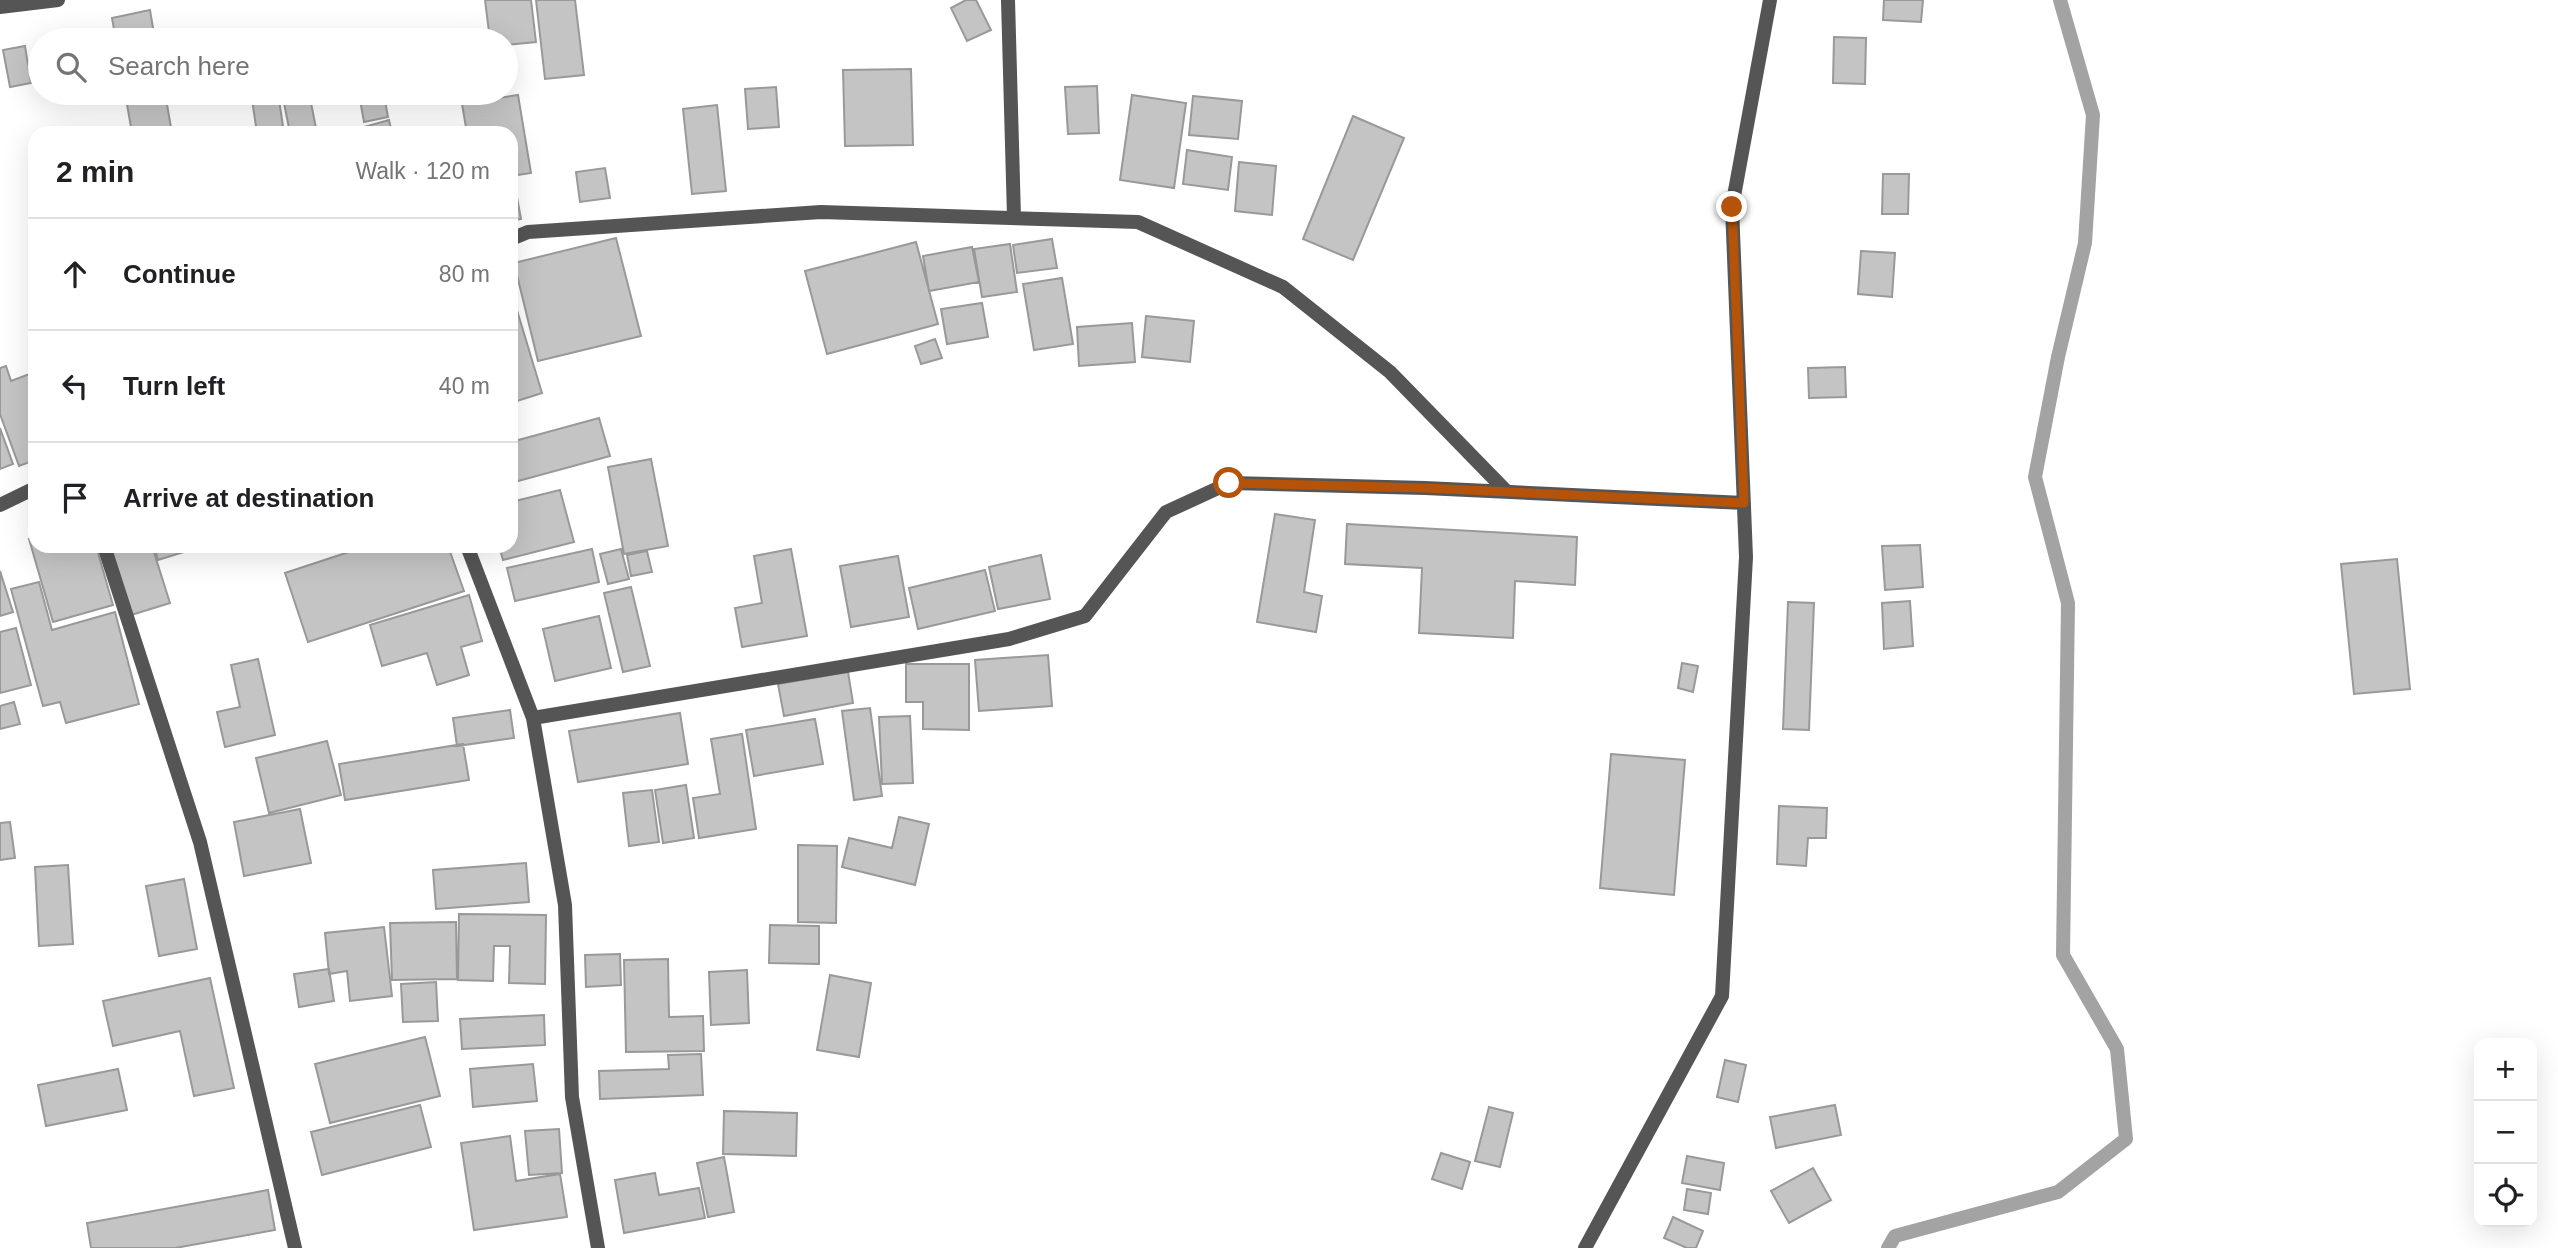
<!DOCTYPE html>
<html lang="en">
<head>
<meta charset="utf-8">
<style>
  :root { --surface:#fff; --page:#f2f2f2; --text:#202124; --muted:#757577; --line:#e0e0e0 }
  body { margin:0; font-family:Helvetica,sans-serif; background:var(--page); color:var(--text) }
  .controls { position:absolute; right:21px; bottom:21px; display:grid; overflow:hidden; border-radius:14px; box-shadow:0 7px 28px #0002 }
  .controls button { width:63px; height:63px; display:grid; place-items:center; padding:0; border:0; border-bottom:2px solid var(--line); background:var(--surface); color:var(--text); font:35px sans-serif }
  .stop { position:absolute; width:21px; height:21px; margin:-16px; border:5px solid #b45309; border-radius:50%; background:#fff }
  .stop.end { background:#b45309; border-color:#fff; box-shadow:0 2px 7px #0008 }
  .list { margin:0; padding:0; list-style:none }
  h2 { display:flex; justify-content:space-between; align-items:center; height:91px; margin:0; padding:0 28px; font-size:30px }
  h2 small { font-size:23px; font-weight:400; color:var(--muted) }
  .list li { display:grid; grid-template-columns:46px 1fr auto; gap:21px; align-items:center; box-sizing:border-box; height:112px; padding:0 28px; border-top:2px solid var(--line) }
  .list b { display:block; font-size:26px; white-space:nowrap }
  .list em { font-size:23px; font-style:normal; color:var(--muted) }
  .icon { flex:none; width:38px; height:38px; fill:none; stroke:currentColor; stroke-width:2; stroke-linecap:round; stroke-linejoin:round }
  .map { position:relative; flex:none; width:2558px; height:1248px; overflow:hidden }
  .search { position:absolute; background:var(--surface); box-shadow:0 7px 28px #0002; left:28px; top:28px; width:490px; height:77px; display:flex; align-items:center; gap:18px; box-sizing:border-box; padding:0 24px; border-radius:38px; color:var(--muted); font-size:26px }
  .panel { position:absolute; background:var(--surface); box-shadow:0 7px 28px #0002; left:28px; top:126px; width:490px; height:427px; border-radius:21px }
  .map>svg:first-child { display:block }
</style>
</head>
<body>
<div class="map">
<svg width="2558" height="1248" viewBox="0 0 2558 1248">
  <rect width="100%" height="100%" fill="#fff"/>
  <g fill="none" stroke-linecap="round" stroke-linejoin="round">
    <path stroke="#a3a3a3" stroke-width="14" d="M1888 1248 1895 1236 2058 1192 2126 1139 2117 1049 2063 955 2068 603 2035 477 2058 357 2085 243 2093 115 2060 0"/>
  </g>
  <path fill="#c4c4c4" stroke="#999" stroke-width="2" d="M485 0H531L536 42 506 45V40H490Z
    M536 0H575L584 75 545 79Z
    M966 0H976L991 30 967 41 951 8Z
    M1884 0H1923L1921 22 1883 20Z
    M150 10 155 40H116L112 18Z
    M1834 37 1866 38 1865 84 1833 83Z
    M25 46 31 83 10 87 3 50Z
    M911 69 913 145 845 146 843 70Z
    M1097 86 1099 133 1068 134 1065 87Z
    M776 87 779 127 748 129 745 89Z
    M125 93H165L172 133H132Z
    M251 93H278L284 133H257Z
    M282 93H309L317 133H290Z
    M384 95 388 117 364 122 360 100Z
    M518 95 531 173 511 176V133H467L462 104Z
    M1132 95 1186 103 1174 188 1120 180Z
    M1193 96 1242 101 1238 139 1189 135Z
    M717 105 726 191 692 194 683 109Z
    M1353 116 1404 138 1353 260 1303 239Z
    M389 120 392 133H346V132Z
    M1187 150 1232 157 1228 190 1183 184Z
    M1239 162 1276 166 1272 215 1235 211Z
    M605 168 610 198 580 202 576 172Z
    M1883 174H1909L1908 214H1882Z
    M511 181H514L521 219 511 221Z
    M616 238 641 336 538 361 514 263Z
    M1052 239 1057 268 1017 273 1013 245Z
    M916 242 938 324 827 354 805 271Z
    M1010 244 1017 292 982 297 974 249Z
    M972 247 979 282 929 291 923 256Z
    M1861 251 1895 253 1892 297 1858 294Z
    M1062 278 1073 344 1034 350 1023 284Z
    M982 303 988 337 947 344 941 309Z
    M516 307 542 393 511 403V308Z
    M1146 316 1194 321 1190 362 1142 357Z
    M1132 323 1135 362 1079 366 1077 327Z
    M935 339 942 358 921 364 915 346Z
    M6 366 11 381 35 372V460L19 466 0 414V368Z
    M1845 367 1846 397 1809 398 1808 368Z
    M599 418 610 456 511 483V442Z
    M0 428 13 464 0 469Z
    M651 459 668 546 624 554 608 467Z
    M560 490 574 542 503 560 499 546H511V502Z
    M1275 514 1315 520 1304 592 1322 596 1316 632 1257 622Z
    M1347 524 1577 537 1575 585 1515 581 1513 638 1419 633 1422 568 1345 564Z
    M35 537V546H96L113 605 53 622 29 539Z
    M1920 545 1923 587 1885 590 1882 546Z
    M106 546H152L170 603 128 616Z
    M154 546H200V547L158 560Z
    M367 546H448L464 591 308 642 285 573Z
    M592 549 599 582 515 601 507 568Z
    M621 549 629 579 608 584 600 554Z
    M791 549 807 636 742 647 735 608 762 603 754 556Z
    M647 551 652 572 631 576 627 555Z
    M1041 555 1050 599 998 609 989 567Z
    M898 556 909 617 851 627 840 566Z
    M2397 559 2410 689 2354 694 2341 564Z
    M985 570 995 611 918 629 909 588Z
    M0 571 13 612 0 616Z
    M39 582 52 630 115 612 139 704 66 723 60 702 43 706 11 589Z
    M631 587 650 666 623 672 604 593Z
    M469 595 482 641 461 647 469 675 437 685 427 653 382 666 370 625Z
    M1910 601 1913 646 1884 649 1882 603Z
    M1788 602 1814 603 1809 730 1783 729Z
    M599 616 611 668 555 681 543 629Z
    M16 628 31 685 0 693V632Z
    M1048 655 1052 706 979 711 975 660Z
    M258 659 275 735 225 747 217 712 240 707 231 665Z
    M1682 663 1698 666 1693 692 1678 688Z
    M906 664H969V730L923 729V702H906Z
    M848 672 853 703 784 716 778 684Z
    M14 702 20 724 0 729V706Z
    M870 708 882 796 854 800 842 711Z
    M510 710 514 738 457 746 453 718Z
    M680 713 688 764 578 782 569 731Z
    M910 716 913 783 882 784 879 717Z
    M815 719 823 764 754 776 746 730Z
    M742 734 756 829 699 838 693 798 720 794 711 739Z
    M327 741 341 795 269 813 256 758Z
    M463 744 469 780 345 800 339 764Z
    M1611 754 1685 760 1674 895 1600 888Z
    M686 785 694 838 663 843 655 790Z
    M652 790 659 842 629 846 623 793Z
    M1779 806 1827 808 1826 838H1808L1806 866 1777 864Z
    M300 809 311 863 244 876 234 822Z
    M899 817 929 824 915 885 842 867 849 838 892 848Z
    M10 822 15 858 0 860V823Z
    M798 845 837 846 836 923 798 922Z
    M526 863 529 902 436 909 433 870Z
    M68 865 73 944 39 946 35 867Z
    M184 879 197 949 159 956 146 886Z
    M459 914 546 915 545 984 509 983 510 946H494L493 981 458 980Z
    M456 922 457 979 392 980 390 923Z
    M770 925 819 926V964L769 963Z
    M384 927 392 996 350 1001 347 971 329 974 325 933Z
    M620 954 621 985 586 987 585 955Z
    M668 959 669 1017 703 1016 704 1051 626 1052 624 960Z
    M329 969 334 1001 299 1007 294 974Z
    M747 970 749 1023 711 1025 709 972Z
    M830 975 871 983 859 1057 817 1050Z
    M210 978 234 1088 194 1096 180 1031 113 1046 103 1001Z
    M436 982 438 1021 403 1022 401 984Z
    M544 1015 545 1045 462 1049 460 1019Z
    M425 1037 440 1096 330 1123 315 1064Z
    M701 1054 703 1095 600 1099 599 1071 669 1069 668 1055Z
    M1725 1060 1746 1065 1738 1102 1717 1097Z
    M533 1064 537 1101 473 1107 470 1069Z
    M118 1069 127 1110 46 1126 38 1085Z
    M420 1105 431 1147 322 1175 311 1132Z
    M1835 1105 1841 1135 1776 1148 1770 1117Z
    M1489 1107 1513 1113 1500 1167 1475 1161Z
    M724 1111 797 1113 796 1156 723 1154Z
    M559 1129 562 1173 529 1175 525 1131Z
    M510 1136 516 1181 560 1174 567 1217 474 1230 461 1143Z
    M1441 1153 1470 1162 1462 1189 1432 1179Z
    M1687 1156 1724 1163 1720 1190 1682 1183Z
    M724 1157 734 1212 708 1217 697 1163Z
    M1813 1168 1831 1200 1789 1223 1771 1191Z
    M655 1173 659 1195 699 1188 705 1218 624 1233 615 1180Z
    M1687 1189 1711 1193 1708 1214 1684 1210Z
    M268 1190 275 1230 175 1248H91L87 1223Z
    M1673 1217 1703 1231 1696 1248H1687L1664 1238Z"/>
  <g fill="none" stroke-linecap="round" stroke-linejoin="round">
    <path stroke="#555" stroke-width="14" d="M1008 0 1014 217
      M0 7 58 0
      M511 239 528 232 821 212 1138 222 1283 287 1390 372 1507 492
      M0 505 35 488
      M104 546 200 842 295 1248
      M467 546 533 718 565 905 572 1097 598 1248
      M533 718 1009 639 1085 616 1166 512 1229 483 1425 488 1744 503
      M1585 1248 1722 996 1746 557 1732 207 1770 0"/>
  </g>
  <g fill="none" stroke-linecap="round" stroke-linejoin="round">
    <path stroke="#b45309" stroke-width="9" d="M1229 483 1425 488 1744 503 1732 207"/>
  </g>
</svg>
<div class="controls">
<button>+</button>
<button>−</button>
<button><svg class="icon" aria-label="locate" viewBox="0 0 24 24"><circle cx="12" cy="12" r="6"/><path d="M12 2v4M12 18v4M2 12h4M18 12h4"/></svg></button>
</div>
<div class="stop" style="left:1229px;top:483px"></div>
<div class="stop end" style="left:1732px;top:207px"></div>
<div class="search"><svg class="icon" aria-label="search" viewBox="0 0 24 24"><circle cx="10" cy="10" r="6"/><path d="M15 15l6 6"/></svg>Search here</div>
<section class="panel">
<h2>2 min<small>Walk · 120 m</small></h2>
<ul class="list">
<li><svg class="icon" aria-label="ahead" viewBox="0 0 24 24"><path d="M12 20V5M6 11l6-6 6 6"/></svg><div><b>Continue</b></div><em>80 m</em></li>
<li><svg class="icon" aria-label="left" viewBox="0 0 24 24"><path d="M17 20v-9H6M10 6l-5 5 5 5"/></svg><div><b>Turn left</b></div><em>40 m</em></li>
<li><svg class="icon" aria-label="arrive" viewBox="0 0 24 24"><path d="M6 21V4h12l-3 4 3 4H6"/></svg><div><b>Arrive at destination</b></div></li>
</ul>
</section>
</div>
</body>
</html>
